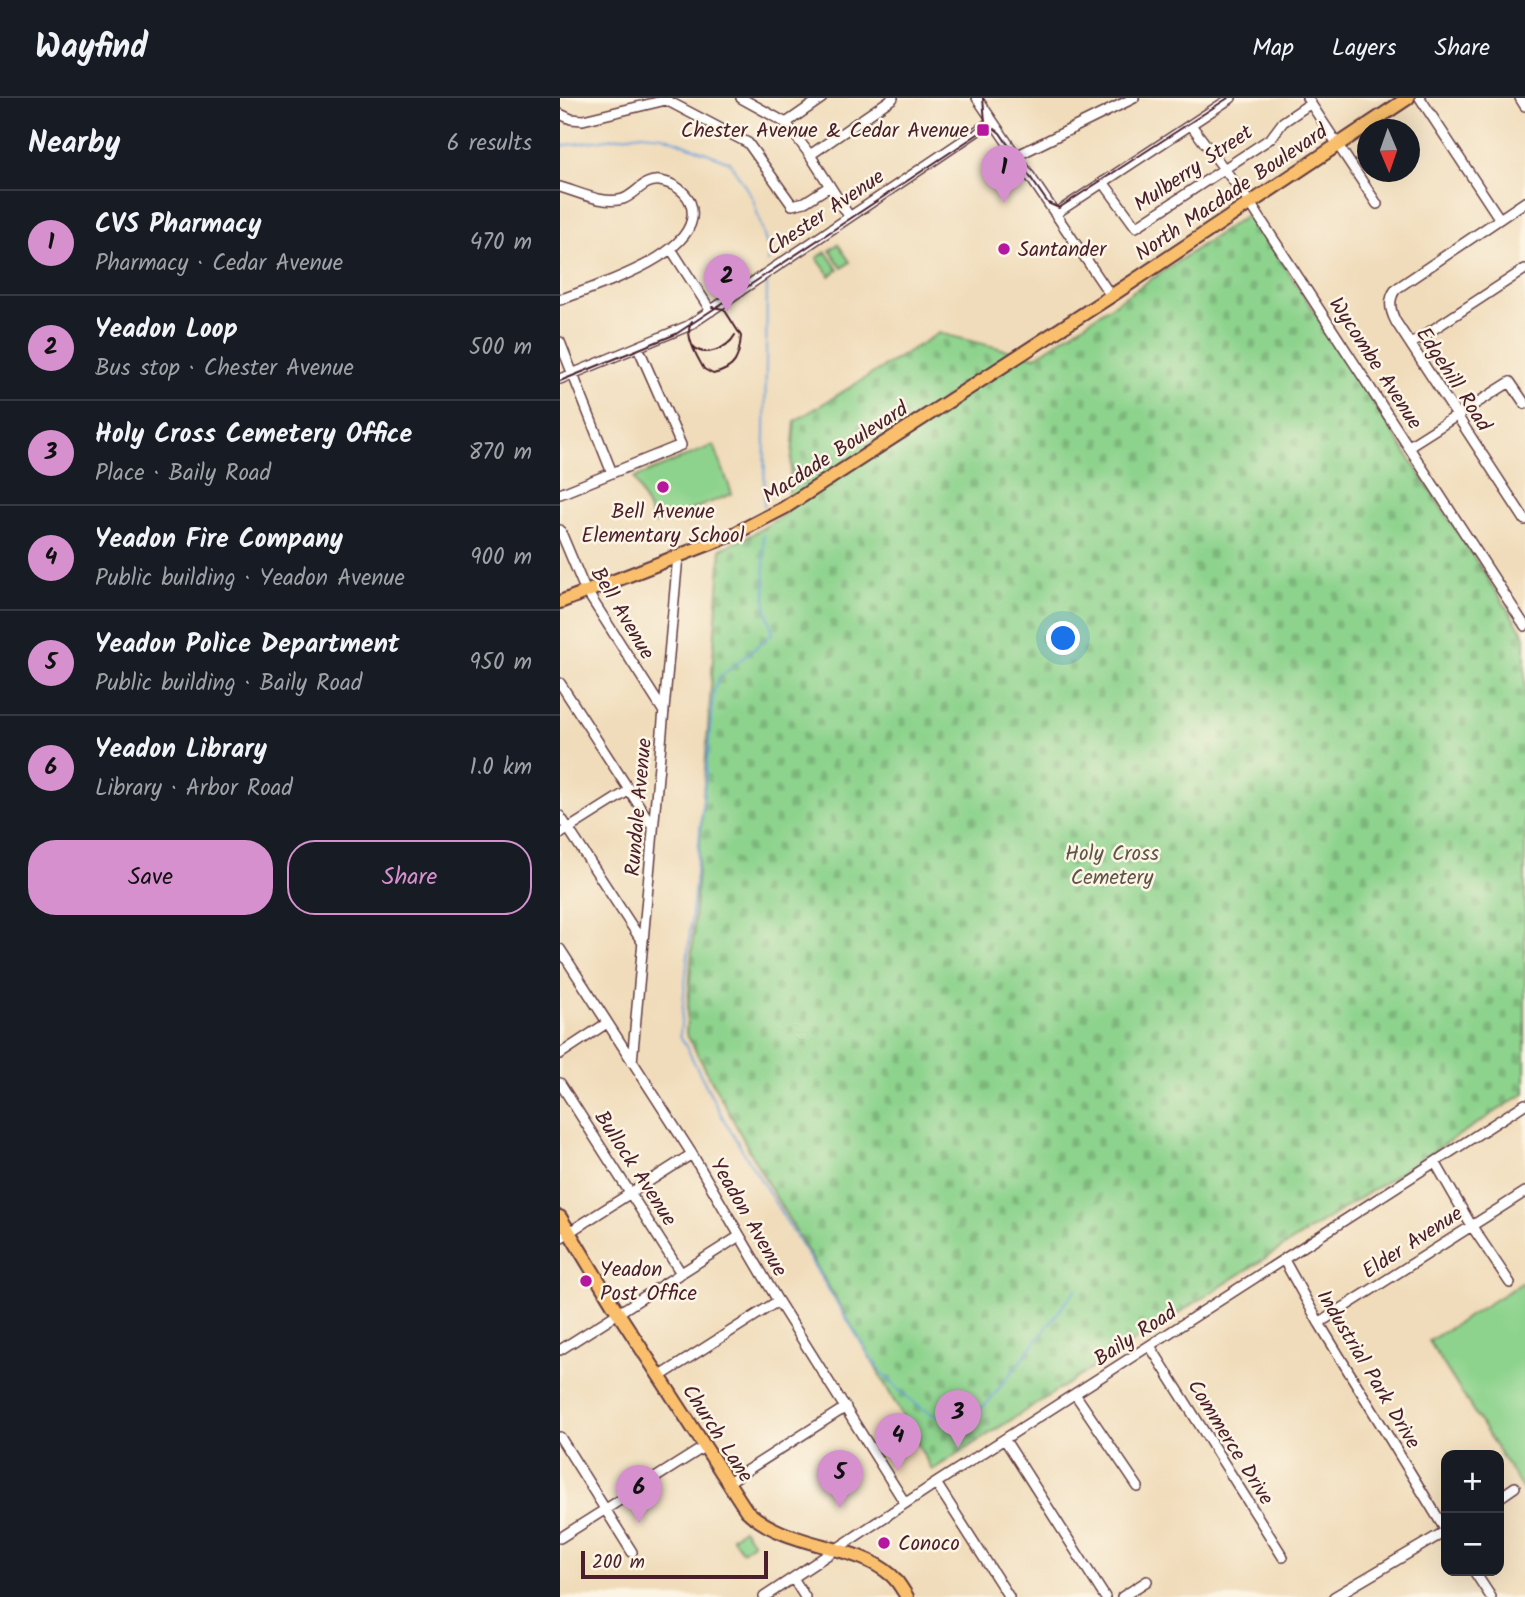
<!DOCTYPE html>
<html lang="en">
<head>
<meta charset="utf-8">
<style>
  :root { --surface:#171b24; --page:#20242c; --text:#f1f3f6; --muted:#9ea1a6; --line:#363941; --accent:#d690ce }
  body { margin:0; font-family:Kalam,sans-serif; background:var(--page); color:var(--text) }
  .controls { position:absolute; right:21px; bottom:21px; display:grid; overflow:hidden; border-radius:14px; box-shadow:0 7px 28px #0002 }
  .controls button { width:63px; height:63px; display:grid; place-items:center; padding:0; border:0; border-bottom:2px solid var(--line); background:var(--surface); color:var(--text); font:35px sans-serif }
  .compass { position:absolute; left:797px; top:21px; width:63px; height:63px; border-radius:50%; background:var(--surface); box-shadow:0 7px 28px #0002; rotate:178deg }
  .scale { position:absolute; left:21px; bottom:18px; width:187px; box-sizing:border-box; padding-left:7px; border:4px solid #4a1f2b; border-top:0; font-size:19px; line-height:24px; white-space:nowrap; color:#4a1f2b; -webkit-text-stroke:5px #fcf5e5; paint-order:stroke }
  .you { position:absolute; left:504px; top:541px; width:24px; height:24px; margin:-18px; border:5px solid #fff; border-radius:50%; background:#1a73e8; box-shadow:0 0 0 10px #1a73e833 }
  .badge { display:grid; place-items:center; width:46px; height:46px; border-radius:50%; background:var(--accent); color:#111; font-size:23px; font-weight:700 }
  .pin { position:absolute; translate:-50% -58px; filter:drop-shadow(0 2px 4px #0008) }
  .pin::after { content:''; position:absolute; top:37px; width:24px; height:21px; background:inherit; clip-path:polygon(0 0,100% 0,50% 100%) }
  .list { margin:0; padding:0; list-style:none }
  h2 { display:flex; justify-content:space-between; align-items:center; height:91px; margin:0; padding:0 28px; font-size:30px }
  h2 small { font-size:23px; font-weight:400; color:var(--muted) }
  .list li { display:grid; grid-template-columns:46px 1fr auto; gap:21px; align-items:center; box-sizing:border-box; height:105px; padding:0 28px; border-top:2px solid var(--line) }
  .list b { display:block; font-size:26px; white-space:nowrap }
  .list p { margin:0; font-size:23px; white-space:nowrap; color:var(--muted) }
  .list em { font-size:23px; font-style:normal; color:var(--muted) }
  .actions { display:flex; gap:14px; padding:21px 28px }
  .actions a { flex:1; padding:16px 0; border:2px solid var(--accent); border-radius:28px; text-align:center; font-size:24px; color:var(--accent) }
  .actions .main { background:var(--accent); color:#111 }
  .map { position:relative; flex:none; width:965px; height:1499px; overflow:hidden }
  header { display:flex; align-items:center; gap:42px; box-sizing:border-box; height:98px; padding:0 35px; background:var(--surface); border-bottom:2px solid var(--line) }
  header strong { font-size:33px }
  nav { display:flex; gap:38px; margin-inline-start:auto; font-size:24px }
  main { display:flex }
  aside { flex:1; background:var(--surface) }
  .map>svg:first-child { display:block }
</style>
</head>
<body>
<header>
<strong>Wayfind</strong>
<nav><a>Map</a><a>Layers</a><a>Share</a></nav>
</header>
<main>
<aside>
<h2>Nearby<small>6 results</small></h2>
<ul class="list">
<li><span class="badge">1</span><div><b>CVS Pharmacy</b><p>Pharmacy · Cedar Avenue</p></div><em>470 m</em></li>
<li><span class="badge">2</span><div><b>Yeadon Loop</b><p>Bus stop · Chester Avenue</p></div><em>500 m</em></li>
<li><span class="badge">3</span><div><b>Holy Cross Cemetery Office</b><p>Place · Baily Road</p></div><em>870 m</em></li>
<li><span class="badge">4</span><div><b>Yeadon Fire Company</b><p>Public building · Yeadon Avenue</p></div><em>900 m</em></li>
<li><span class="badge">5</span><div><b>Yeadon Police Department</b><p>Public building · Baily Road</p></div><em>950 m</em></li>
<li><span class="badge">6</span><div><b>Yeadon Library</b><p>Library · Arbor Road</p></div><em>1.0 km</em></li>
</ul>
<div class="actions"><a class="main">Save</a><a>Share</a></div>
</aside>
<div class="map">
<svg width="965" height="1499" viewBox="0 0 965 1499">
  <defs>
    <pattern id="cemetery-stones" width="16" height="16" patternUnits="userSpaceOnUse" patternTransform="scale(1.75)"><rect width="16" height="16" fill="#8dd38d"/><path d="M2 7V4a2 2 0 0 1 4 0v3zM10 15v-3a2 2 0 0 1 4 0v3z" fill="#7bb57a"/></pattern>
  </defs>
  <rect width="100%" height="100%" fill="#fcf5e5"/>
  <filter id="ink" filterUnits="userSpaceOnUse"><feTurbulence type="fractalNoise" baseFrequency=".0143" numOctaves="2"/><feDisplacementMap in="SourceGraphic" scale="14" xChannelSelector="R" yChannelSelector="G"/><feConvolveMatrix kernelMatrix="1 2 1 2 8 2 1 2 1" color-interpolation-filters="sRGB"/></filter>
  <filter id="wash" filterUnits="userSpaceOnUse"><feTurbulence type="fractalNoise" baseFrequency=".00686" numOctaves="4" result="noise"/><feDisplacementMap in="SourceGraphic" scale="28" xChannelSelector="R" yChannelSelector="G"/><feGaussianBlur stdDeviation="1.57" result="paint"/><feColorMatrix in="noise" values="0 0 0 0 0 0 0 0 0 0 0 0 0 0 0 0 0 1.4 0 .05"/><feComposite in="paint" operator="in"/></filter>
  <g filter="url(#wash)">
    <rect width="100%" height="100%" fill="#f0dcba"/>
    <path fill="url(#cemetery-stones)" stroke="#6c795c" stroke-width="2" d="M690 115 965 538V995L372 1372 311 1261 205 1081 126 935 161 451 191 437 227 415 235 323 379 235 475 259Z"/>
    <path fill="#8dd38d" stroke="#6c795c" stroke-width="2" d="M278 146 290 164 282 170 270 152Z
      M266 154 278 172 270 178 257 160Z
      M154 347 172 396 95 426 74 380Z
      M965 1183V1395L869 1243Z
      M183 1431 193 1445 182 1453 172 1439Z"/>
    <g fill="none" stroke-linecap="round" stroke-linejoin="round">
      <path stroke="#6ca1d9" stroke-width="2" d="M0 48 82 36 103 38 170 64 193 101 208 151V164
        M204 408 207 185
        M203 437 206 509 213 535 159 580 154 591 120 937 164 1022 315 1267C332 1285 353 1309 377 1318 386 1321 405 1320 414 1315 427 1309 438 1291 447 1280 471 1251 493 1221 516 1191"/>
    </g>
  </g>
  <g filter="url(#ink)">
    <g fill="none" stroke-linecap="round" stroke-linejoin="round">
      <g stroke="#633b40" stroke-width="12">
        <path id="minor" d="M181 0 226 25 250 57 289 118
          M417 0 551 198
          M747 0 817 106
          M860 0 939 120
          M960 0 965 8
          M0 16 11 21 23 22 106 2 188 45 232 107 245 104 270 88
          M226 25 262 0
          M631 27 690 105 965 528
          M250 57 333 0
          M456 58 574 0
          M543 84 576 129 711 40 723 24 751 5
          M0 89C18 94 44 107 63 101 77 96 83 81 100 83 112 85 125 92 130 104 150 155 34 188 0 202
          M965 104 836 191C828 201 830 213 836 224L965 422
          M495 116 671 0
          M111 151 151 213
          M0 244 52 375
          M851 246 965 171
          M0 281 128 228 432 23
          M849 348 950 284 965 306
          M0 396 121 347 78 249
          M0 432 24 489 104 614
          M0 585 93 729
          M0 718 83 845
          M0 736 68 693
          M0 851 132 1056 218 1203 345 1405
          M0 956 47 925
          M72 964 118 458
          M0 985 121 1175
          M875 1064 911 1127 950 1185
          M0 1140 132 1056
          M724 1162 759 1225 886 1433
          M759 1225 965 1094
          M590 1248 723 1459
          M0 1252 178 1139
          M99 1279 218 1203
          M515 1296 578 1389
          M0 1339 72 1454
          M445 1342 545 1499
          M167 1385 286 1309
          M376 1385 449 1499
          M939 1400 955 1389
          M0 1440 144 1349
          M914 1473 931 1499
          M233 1480 245 1499
          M204 1499 376 1385 965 1006
          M562 1499 587 1483
          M774 1499 886 1433"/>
      </g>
      <g stroke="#633b40" stroke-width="16">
        <path id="major" d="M0 504 172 437 224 410 551 198 848 0
          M0 1119 55 1210 186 1412C226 1451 293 1444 331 1477 338 1483 342 1491 347 1499"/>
      </g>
      <use href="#minor" stroke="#fff" stroke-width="9"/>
      <use href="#major" stroke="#f9bf6d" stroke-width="12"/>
      <path stroke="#4a1f2b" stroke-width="2" d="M413 33 425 24 423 0
        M132 223C123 235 137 259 144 271L153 276C176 271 179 260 181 238L164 211 152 209
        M133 248C144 261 168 250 175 237
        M0 283 116 236 427 30 435 31 440 35 488 105 499 110 668 0"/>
    </g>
  </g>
  <g fill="#b5179e" stroke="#fcf5e5" stroke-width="2.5">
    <rect x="416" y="25" width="14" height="14" rx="3.5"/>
    <circle cx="444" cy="151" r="7"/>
    <circle cx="103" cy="389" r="7"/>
    <circle cx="26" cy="1183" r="7"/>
    <circle cx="324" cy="1445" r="7"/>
  </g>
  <g text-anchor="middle" stroke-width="5" stroke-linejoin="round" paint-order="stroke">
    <g font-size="21" fill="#4a1f2b" stroke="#fcf5e5" text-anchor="start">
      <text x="409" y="39" text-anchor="end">Chester Avenue &amp; Cedar Avenue</text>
      <text x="458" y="158">Santander</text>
      <text x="103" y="420" text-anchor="middle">Bell Avenue<tspan x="103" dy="24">Elementary School</tspan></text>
      <text x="40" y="1178">Yeadon<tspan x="40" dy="24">Post Office</tspan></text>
      <text x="338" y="1452">Conoco</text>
    </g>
    <g font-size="21" fill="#4a1f2b" stroke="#fcf5e5">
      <text transform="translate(633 70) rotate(-34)" y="7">Mulberry Street</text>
      <text transform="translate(671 94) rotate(-34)" y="7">North Macdade Boulevard</text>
      <text transform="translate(265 114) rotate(-34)" y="7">Chester Avenue</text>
      <text transform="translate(816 265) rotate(57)" y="7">Wycombe Avenue</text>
      <text transform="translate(894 281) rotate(57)" y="7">Edgehill Road</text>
      <text transform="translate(275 354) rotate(-33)" y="7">Macdade Boulevard</text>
      <text transform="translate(63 515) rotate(59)" y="7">Bell Avenue</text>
      <text transform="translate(78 709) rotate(-85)" y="7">Rundale Avenue</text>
      <text transform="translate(76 1070) rotate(57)" y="7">Bullock Avenue</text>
      <text transform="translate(189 1119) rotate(60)" y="7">Yeadon Avenue</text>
      <text transform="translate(852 1144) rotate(-33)" y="7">Elder Avenue</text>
      <text transform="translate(575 1237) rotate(-33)" y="7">Baily Road</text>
      <text transform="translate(809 1271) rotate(59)" y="7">Industrial Park Drive</text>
      <text transform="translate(158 1335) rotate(57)" y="7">Church Lane</text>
      <text transform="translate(671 1344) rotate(58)" y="7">Commerce Drive</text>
    </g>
    <g font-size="21" fill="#5e5548" stroke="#fcf5e5">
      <text x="552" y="762">Holy Cross<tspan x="552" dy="24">Cemetery</tspan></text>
    </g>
  </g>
</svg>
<div class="controls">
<button>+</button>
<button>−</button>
</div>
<svg class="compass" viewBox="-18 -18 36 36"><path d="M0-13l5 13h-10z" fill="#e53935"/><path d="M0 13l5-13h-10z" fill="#9ea1a6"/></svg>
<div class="scale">200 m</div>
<div class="you"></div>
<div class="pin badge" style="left:444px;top:105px">1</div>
<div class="pin badge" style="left:167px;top:214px">2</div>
<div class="pin badge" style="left:398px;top:1350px">3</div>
<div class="pin badge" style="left:338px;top:1373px">4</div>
<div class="pin badge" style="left:280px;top:1410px">5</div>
<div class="pin badge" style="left:79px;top:1425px">6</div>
</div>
</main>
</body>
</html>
